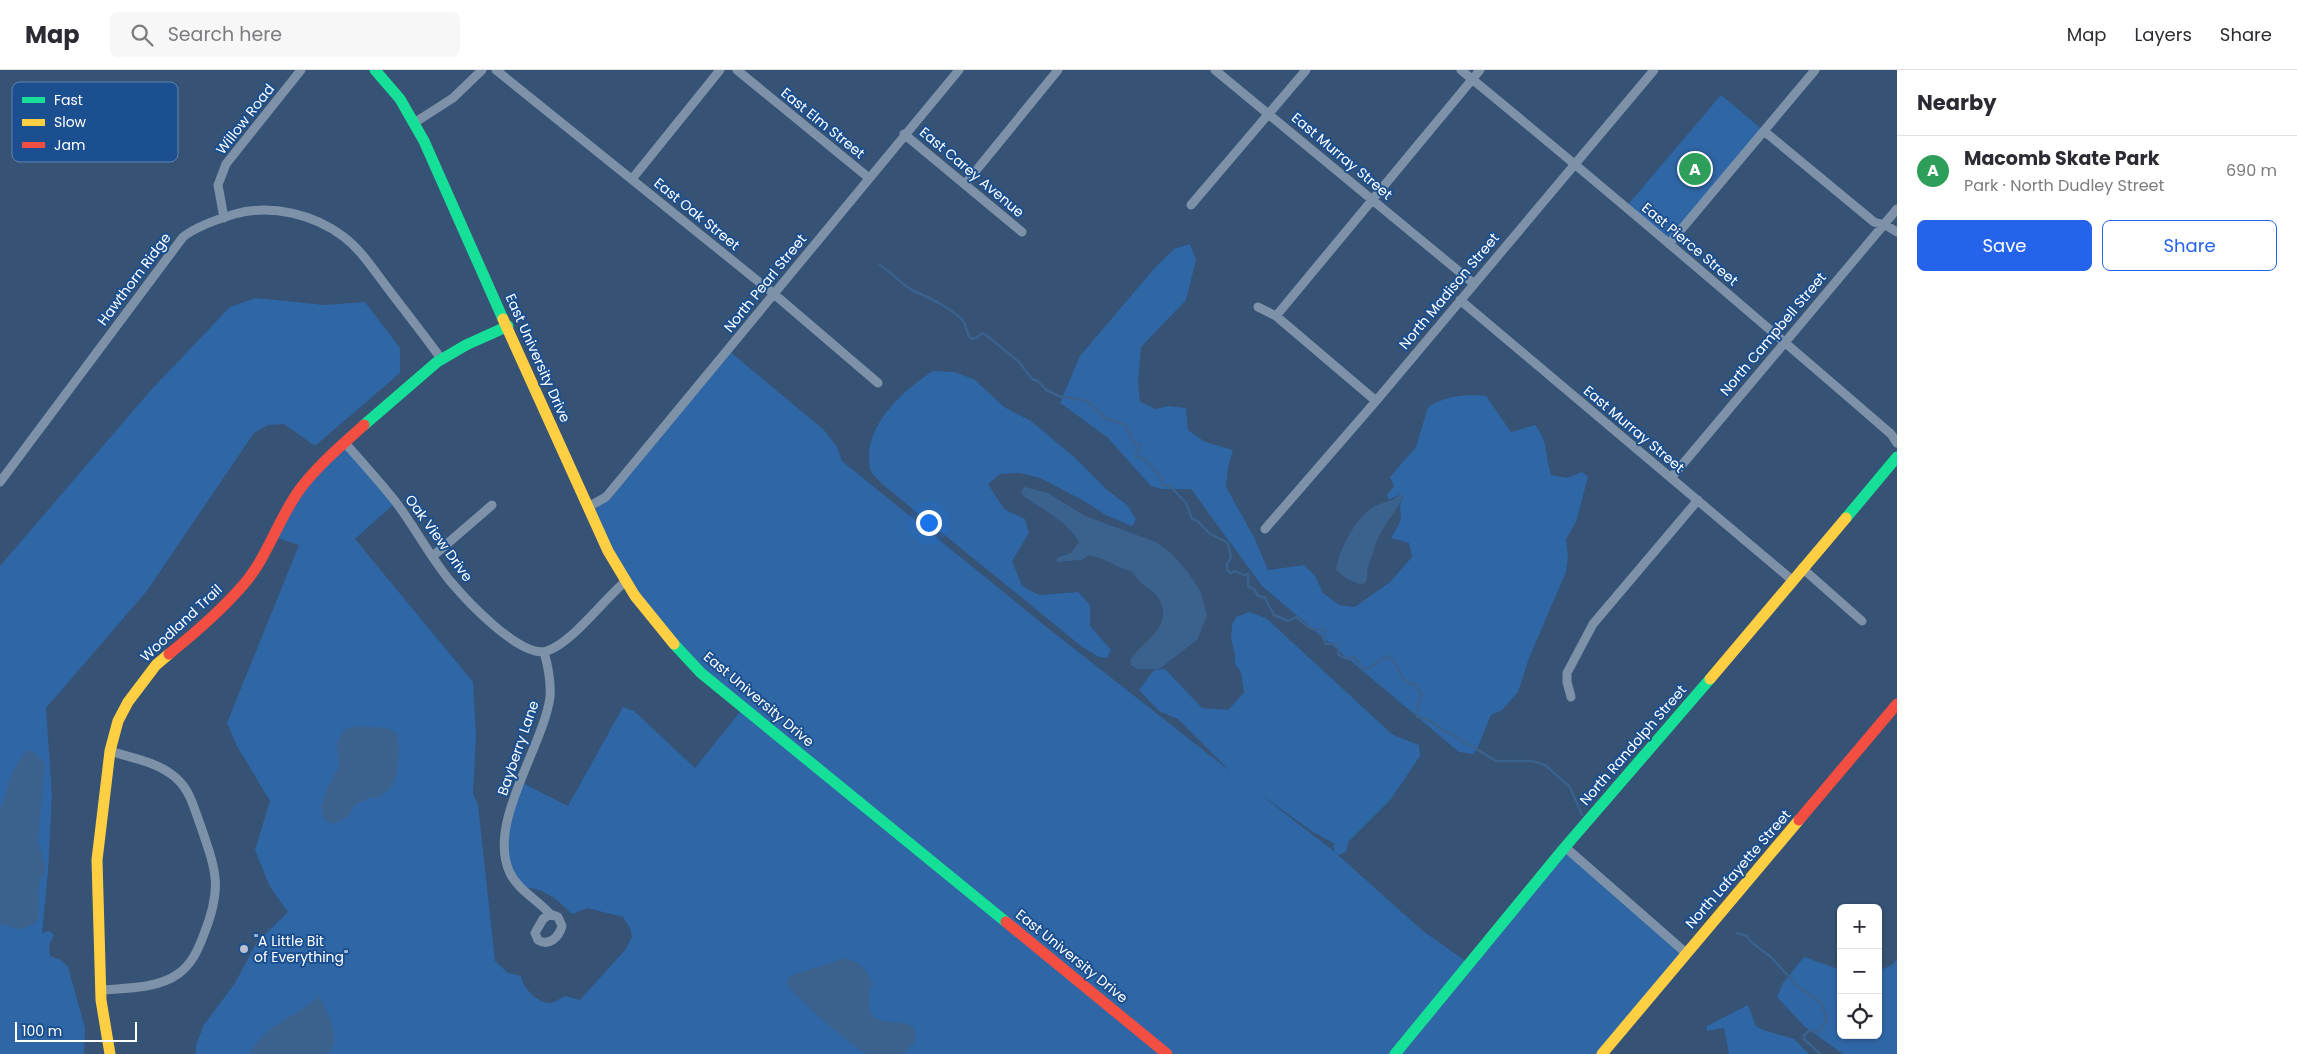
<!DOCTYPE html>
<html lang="en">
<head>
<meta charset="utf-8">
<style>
  :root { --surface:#fff; --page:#f7f7f7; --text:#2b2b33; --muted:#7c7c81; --line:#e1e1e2; --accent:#2563eb }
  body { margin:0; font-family:Poppins,sans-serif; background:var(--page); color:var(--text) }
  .controls { position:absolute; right:15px; bottom:15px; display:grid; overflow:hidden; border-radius:8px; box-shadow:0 1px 4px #0004 }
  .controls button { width:45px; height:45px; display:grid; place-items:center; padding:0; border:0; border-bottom:1px solid var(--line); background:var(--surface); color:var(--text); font:25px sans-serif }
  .scale { position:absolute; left:15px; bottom:12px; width:122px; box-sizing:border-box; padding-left:5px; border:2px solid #fff; border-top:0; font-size:14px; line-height:18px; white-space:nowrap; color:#fff; -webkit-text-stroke:4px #1b4f8f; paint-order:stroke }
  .you { position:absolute; left:928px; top:452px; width:18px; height:18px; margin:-12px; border:4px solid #fff; border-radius:50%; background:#1a73e8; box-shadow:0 0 0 8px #1a73e833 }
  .badge { display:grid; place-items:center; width:32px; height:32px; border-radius:50%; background:var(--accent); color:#fff; font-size:16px; font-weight:700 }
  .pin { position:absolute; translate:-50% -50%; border:2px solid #fff; box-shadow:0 1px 5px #0006 }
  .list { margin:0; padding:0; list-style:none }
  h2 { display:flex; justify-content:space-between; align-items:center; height:65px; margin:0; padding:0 20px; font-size:21px }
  h2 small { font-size:16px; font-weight:400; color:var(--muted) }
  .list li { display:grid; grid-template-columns:32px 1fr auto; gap:15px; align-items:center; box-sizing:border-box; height:70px; padding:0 20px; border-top:1px solid var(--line) }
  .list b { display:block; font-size:19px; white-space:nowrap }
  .list p { margin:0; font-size:16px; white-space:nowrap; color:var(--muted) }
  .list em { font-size:16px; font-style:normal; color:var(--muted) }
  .actions { display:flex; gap:10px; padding:15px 20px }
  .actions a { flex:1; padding:11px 0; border:1px solid var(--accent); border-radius:8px; text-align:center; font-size:18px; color:var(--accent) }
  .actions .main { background:var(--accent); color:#fff }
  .icon { flex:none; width:28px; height:28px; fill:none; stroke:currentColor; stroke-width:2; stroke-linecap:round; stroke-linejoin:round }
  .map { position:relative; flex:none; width:1897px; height:984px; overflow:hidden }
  header { display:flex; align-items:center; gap:30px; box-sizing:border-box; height:70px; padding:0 25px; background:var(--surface); border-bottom:1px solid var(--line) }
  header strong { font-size:24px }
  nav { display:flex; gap:28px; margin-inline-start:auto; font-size:18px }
  .search { width:350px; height:45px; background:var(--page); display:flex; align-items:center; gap:12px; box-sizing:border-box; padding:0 18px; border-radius:8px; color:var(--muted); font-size:19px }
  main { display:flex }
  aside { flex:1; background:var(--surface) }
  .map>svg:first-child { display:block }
</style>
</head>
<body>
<header>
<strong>Map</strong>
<div class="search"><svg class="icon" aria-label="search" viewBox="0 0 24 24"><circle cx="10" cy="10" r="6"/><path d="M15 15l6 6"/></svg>Search here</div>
<nav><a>Map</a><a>Layers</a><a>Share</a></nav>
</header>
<main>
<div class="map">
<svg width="1897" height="984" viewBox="0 0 1897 984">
  <rect width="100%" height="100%" fill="#365274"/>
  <path fill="#2f66a5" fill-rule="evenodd" d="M1721 25 1764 61 1669 174 1626 137Z
    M1190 174 1196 190 1186 230 1141 277 1138 313 1140 332 1156 339 1169 336 1186 338 1188 360 1205 372 1233 380 1228 397 1226 417 1254 467 1268 500 1304 495 1315 506 1323 523 1339 535 1355 537 1390 512 1412 487 1409 473 1391 468 1401 450 1400 435 1403 427 1401 424 1389 430 1387 425 1394 416 1390 407 1416 377 1428 337C1445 326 1466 324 1486 326L1511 362 1535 355C1548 371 1545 385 1551 405L1566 408 1582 402 1588 407 1576 452 1566 469 1568 487 1566 502 1529 588 1518 622 1501 641 1491 645 1477 679 1473 684 1459 682 1262 516 1191 419H1162L1151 416 1107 367 1060 333 1080 286 1152 201 1174 179Z
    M256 228 324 235 365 232 400 278V303L315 376 284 354 268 355 254 363 146 522 46 638 52 725 48 801 42 863 49 861 54 865 49 875 50 886 61 890 68 897 85 958 84 984H0V496L151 320 230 237Z
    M729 281 824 360 837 377 842 391 1049 559 1230 701 1178 649 1159 641 1139 620 1154 600 1165 599 1202 638 1228 640 1244 623 1241 602 1235 594V584L1231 569 1232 555 1236 547 1249 542 1266 548 1393 665 1419 675 1420 686 1391 729 1349 771 1346 782 1338 785 1423 861 1470 894 1565 777 1686 883 1602 984H196V975L204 955 235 913 257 872 288 842 270 817 255 780 270 731 237 676 227 653 299 475 274 467 286 442 345 373 396 432 355 469 473 612 476 665 473 723 478 735 495 891 508 903 521 906C523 918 538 934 551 933 556 932 561 927 566 926L580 930 625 880 632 867 630 858 623 847 587 838 572 844C557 829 543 817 520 817L503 782 521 712 568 736 623 637 634 641 695 698 743 638 667 567 593 450 594 434ZM1257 722 1313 762 1335 774 1333 777 1335 782Z
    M933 301 955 302 975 310 1004 337 1031 351 1073 386 1107 420 1127 435 1136 449 1132 456 1106 445 1084 431 1040 408 1020 403 1000 404 988 414 1004 439 1025 449 1029 463 1012 491 1022 516 1039 525 1078 522 1090 535V556L1111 580 1107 588 1099 587 1081 576 882 414C879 410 872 404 870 399 869 397 870 391 869 388 868 352 905 319 933 301Z
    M1804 887 1841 900V965H1878V901L1892 895 1897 889V984H1843L1805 957 1777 927 1783 913Z
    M1748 935 1756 956 1763 960 1794 969 1809 984H1729L1724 958 1707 961V956Z"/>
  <path fill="#3b618d" d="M1025 417 1048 423 1085 446 1156 472 1170 482 1187 501 1201 522 1207 546 1197 570 1159 599H1137L1131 595 1130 591C1140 572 1175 558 1159 529 1152 518 1138 515 1133 502 1117 498 1105 488 1089 485L1082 490 1057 492V488L1071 483 1079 472C1067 451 1043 440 1023 426L1021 420Z
    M1401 424 1403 427C1393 448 1379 458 1373 483 1371 488 1369 492 1368 497 1366 504 1370 510 1362 515L1347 509 1336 500C1338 480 1356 448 1373 437 1382 432 1390 433 1401 424Z
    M357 656 387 658 397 664 399 675 397 706 390 718 378 728H369L355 735 348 747 332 755 323 748 321 736 328 716 339 697 337 673 345 659Z
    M27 680 35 683 45 693 38 771 46 799 39 813 38 849 33 855 20 859 0 854V738C6 729 6 721 9 712 12 701 19 689 27 680Z
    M845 888C861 893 867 899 872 914 868 920 869 927 869 933 869 962 903 945 915 959V972L903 984C893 984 878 984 868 984 856 981 794 926 787 914L788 908 793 905Z
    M317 926C325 933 337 963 334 974 333 978 330 981 327 984H250C255 967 282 951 296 943 304 939 307 933 316 930Z"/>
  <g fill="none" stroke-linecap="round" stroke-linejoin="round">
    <path stroke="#3b618d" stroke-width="2.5" d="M880 195C892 202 901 215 914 221 926 226 955 240 963 251 967 256 966 263 971 269L976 268 982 263 986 265 1019 292 1032 309 1038 311 1046 320 1059 326 1087 331 1105 348 1126 355 1134 373 1141 375 1136 384 1137 387 1144 389 1159 404 1162 415 1170 416 1186 433 1192 449 1198 451 1209 463 1228 473 1231 488 1227 494V500L1230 503 1235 501 1243 505 1248 504V516L1255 520 1257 525 1265 528 1274 545 1288 551 1296 547C1304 553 1311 562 1322 559L1325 561 1323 568 1326 574H1334L1338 577 1339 585 1348 589 1354 587 1362 598 1367 599 1388 586C1402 596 1397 611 1415 615L1422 625 1416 642 1417 647C1433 648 1438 661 1452 664L1496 691H1532L1545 695 1570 717 1582 745
      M1737 863 1747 866 1751 872 1772 888 1797 916 1822 934 1827 950 1820 960 1816 962 1810 960 1804 965V969L1820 984"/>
    <path stroke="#7d92a8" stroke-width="9" d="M496 0 774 224 878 313
      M737 0 869 108
      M1215 0 1473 213
      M1461 0C1606 119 1749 241 1891 364L1897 373
      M414 53 453 28 482 0
      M1764 61 1874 152 1887 156 1897 162
      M904 64 1022 162
      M632 109 720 0
      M965 114 1058 0
      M1191 135 1306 0
      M224 148 218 115 226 94 301 0
      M1669 174 1815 0
      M1460 230 1792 510
      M1258 237 1276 246 1376 331
      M1276 246 1480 0
      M345 373C362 392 379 411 395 431 415 457 430 487 451 512 467 531 521 589 547 581 572 573 603 530 626 511
      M1671 408 1897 139
      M0 412 183 167C197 156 218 149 235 144 271 134 314 144 344 167 361 180 373 199 386 216 405 241 424 265 442 290
      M588 437 606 427 959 0
      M1265 459 1376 331 1654 0
      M433 486 492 435
      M1802 498 1862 551
      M544 582C548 596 551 613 550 627 543 678 486 754 510 803 518 820 538 830 550 844
      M1571 627 1567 612V603L1593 554 1698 430
      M1565 777 1686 883
      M550 844 558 847 562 856C559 867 549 877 538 870L535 863 543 849Z
      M101 920C125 918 157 919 178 904 192 894 198 880 204 864 223 816 216 801 200 754 194 738 190 720 176 708 159 692 131 688 110 681"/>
    <path stroke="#16e098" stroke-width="11" d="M375 0 400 29 424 71 503 249
      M364 355 437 292 466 275 508 256
      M1846 448 1897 387
      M674 574 701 603 1006 852
      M1395 984 1565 777 1710 609"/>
    <path stroke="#ffcf43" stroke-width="11" d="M503 249 608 481 635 526 674 574
      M1710 609 1846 448
      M110 984 101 930 97 790 110 681 118 651 128 632 156 595 169 584
      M1602 984 1799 750"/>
    <path stroke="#f24e42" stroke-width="11" d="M169 584C195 563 222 540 244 514 268 486 278 449 300 419 318 395 342 375 364 355
      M1799 750 1897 634
      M1006 852 1167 984"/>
  </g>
  <circle fill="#b9c2ce" stroke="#1b4f8f" stroke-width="2" cx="244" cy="879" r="5"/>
  <g text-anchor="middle" stroke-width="4" stroke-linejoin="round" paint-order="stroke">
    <g font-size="14" fill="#fff" stroke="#1b4f8f">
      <text transform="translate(245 49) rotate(-52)" y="5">Willow Road</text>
      <text transform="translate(823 53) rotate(39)" y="5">East Elm Street</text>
      <text transform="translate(1342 86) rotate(40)" y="5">East Murray Street</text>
      <text transform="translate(972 102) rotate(40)" y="5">East Carey Avenue</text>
      <text transform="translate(697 144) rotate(39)" y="5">East Oak Street</text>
      <text transform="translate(1690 174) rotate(40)" y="5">East Pierce Street</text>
      <text transform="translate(134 209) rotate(-53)" y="5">Hawthorn Ridge</text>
      <text transform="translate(765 213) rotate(-51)" y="5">North Pearl Street</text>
      <text transform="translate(1449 221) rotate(-50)" y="5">North Madison Street</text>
      <text transform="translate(1773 264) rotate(-50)" y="5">North Campbell Street</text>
      <text transform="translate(538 288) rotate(66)" y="5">East University Drive</text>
      <text transform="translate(1634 359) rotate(40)" y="5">East Murray Street</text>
      <text transform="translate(439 468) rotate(54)" y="5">Oak View Drive</text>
      <text transform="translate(181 553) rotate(-43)" y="5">Woodland Trail</text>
      <text transform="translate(759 629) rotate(40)" y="5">East University Drive</text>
      <text transform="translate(1633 675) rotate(-49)" y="5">North Randolph Street</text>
      <text transform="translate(518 678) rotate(-71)" y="5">Bayberry Lane</text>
      <text transform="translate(1738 799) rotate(-49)" y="5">North Lafayette Street</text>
      <text transform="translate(1072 886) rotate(39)" y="5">East University Drive</text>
    </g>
    <g font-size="14" fill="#fff" stroke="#1b4f8f" text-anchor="start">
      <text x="254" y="876">"A Little Bit<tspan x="254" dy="16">of Everything"</tspan></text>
    </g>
  </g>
  <rect x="12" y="12" width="166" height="80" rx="8" fill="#1b4f8f" stroke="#5f84b1" stroke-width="1"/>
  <rect x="22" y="27" width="23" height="6" fill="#16e098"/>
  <rect x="22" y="49" width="23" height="7" fill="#ffcf43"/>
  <rect x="22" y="72" width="23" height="6" fill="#f24e42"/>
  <g font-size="14" fill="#fff">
    <text x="54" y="35">Fast</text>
    <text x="54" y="57">Slow</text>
    <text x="54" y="80">Jam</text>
  </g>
</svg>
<div class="controls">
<button>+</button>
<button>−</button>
<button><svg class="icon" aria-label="locate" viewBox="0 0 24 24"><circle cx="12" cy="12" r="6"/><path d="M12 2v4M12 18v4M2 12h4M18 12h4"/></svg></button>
</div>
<div class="scale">100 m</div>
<div class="you"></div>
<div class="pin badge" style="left:1695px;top:99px;background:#2e9e5b">A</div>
</div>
<aside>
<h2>Nearby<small></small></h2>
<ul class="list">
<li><span class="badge" style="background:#2e9e5b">A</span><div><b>Macomb Skate Park</b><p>Park · North Dudley Street</p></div><em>690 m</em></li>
</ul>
<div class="actions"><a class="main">Save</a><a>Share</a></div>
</aside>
</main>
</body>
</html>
